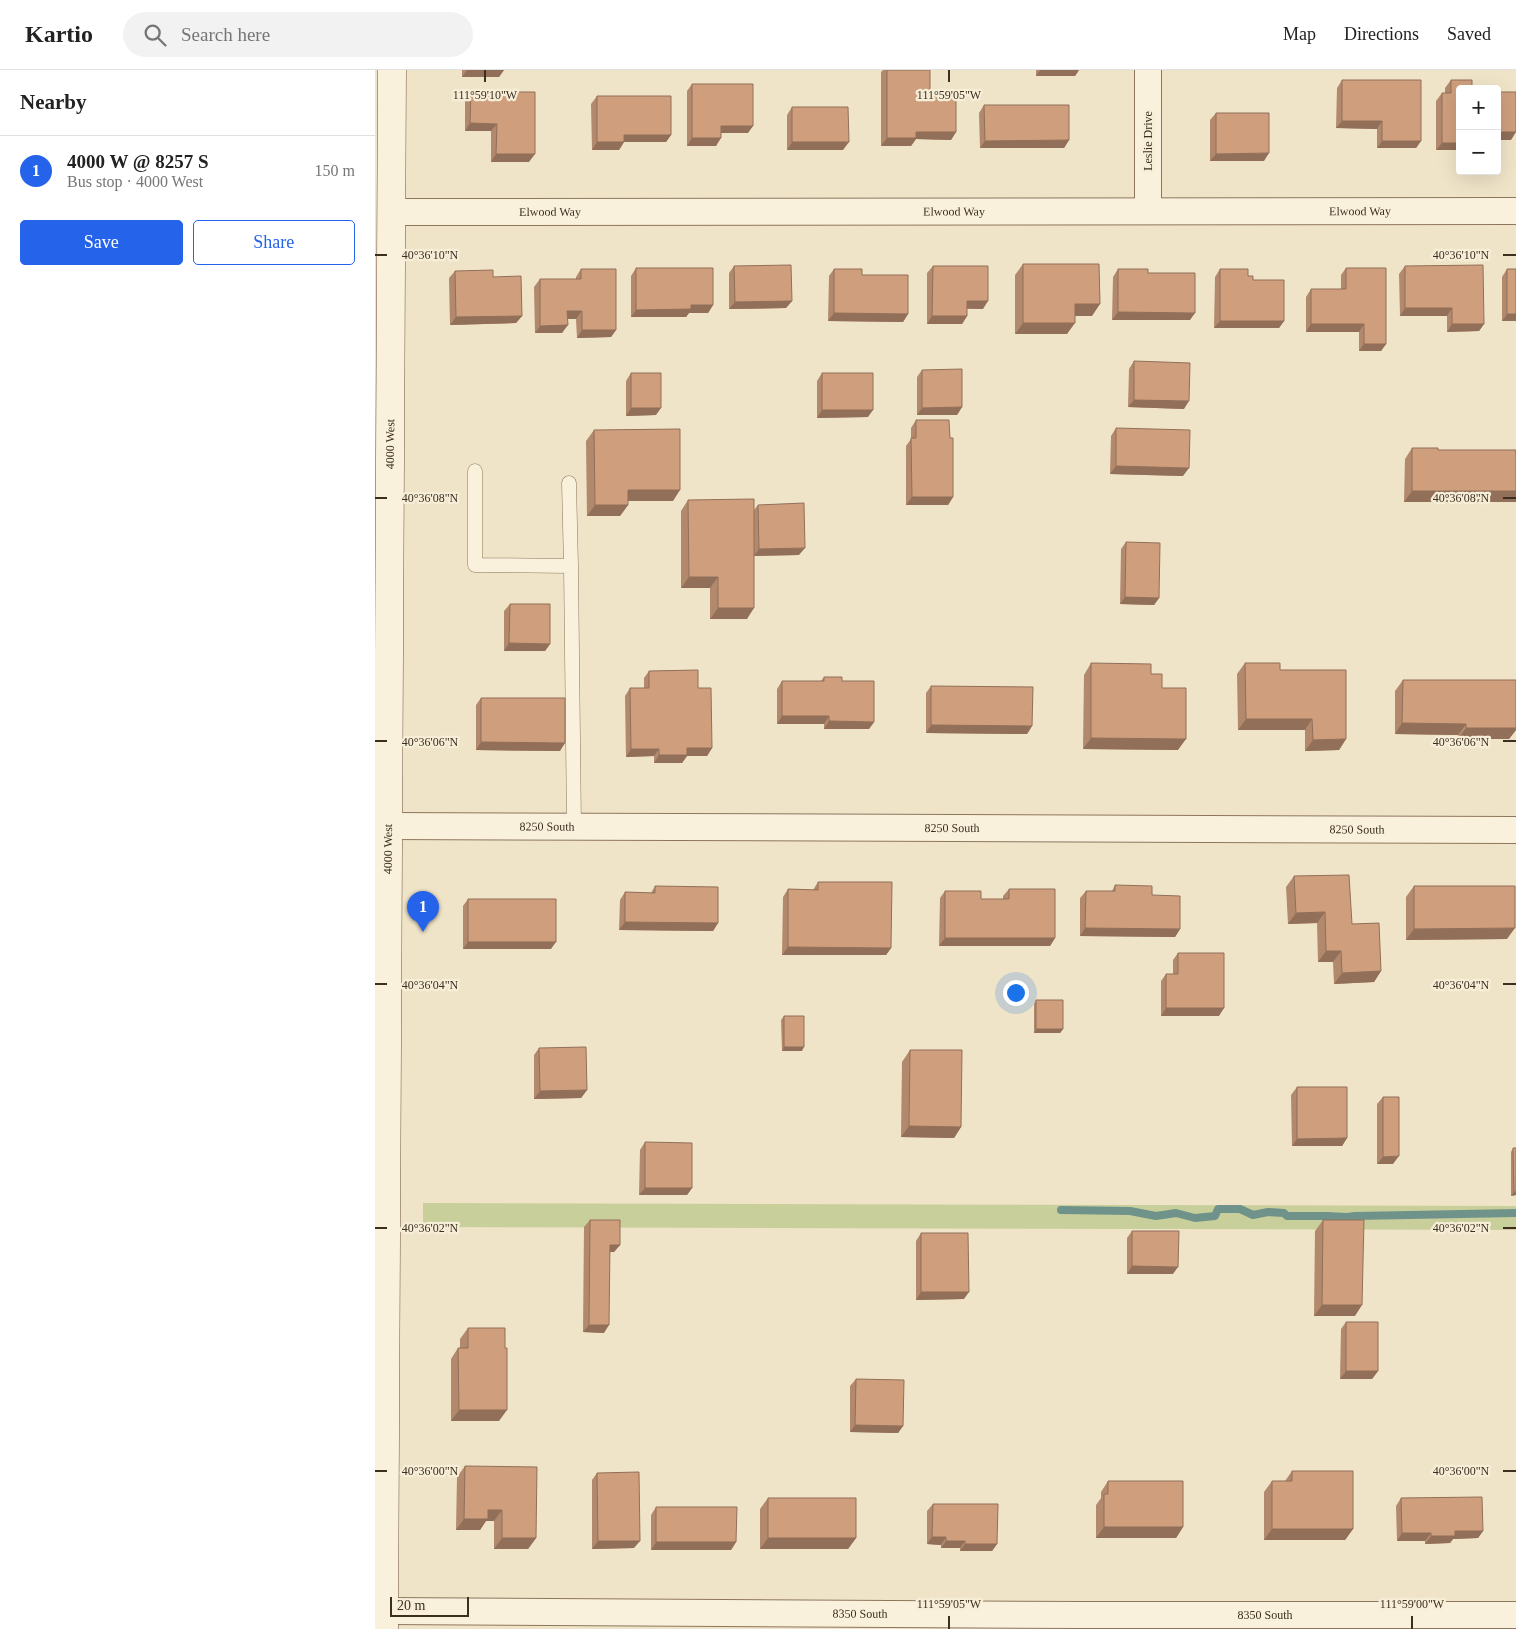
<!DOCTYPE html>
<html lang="en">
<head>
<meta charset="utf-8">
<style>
  :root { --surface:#fff; --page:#f2f2f2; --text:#222; --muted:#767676; --line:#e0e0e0; --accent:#2563eb }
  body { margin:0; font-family:Georgia,serif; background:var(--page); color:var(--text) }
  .controls { position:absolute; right:15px; top:15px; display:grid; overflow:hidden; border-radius:5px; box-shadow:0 5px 20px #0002 }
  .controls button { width:45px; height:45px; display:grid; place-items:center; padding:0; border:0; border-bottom:1px solid var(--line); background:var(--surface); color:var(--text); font:25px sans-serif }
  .scale { position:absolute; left:15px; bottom:12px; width:79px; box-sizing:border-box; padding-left:5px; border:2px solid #3d2e20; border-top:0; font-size:14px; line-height:18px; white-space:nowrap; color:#3d2e20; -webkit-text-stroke:4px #f7eed8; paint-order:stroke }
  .you { position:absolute; left:640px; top:922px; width:18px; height:18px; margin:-12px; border:4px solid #fff; border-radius:50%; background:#1a73e8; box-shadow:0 0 0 8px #1a73e833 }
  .badge { display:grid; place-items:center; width:32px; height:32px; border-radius:50%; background:var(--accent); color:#fff; font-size:16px; font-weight:700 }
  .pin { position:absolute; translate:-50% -41px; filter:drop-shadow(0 1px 2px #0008) }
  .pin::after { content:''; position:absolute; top:26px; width:18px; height:15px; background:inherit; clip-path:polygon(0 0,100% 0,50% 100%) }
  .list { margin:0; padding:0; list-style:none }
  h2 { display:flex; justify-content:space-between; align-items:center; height:65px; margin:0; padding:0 20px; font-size:21px }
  h2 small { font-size:16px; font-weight:400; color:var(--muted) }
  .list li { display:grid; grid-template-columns:32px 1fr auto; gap:15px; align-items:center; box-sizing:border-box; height:70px; padding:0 20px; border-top:1px solid var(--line) }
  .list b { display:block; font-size:19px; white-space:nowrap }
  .list p { margin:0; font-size:16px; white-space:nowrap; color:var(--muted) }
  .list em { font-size:16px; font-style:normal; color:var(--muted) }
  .actions { display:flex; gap:10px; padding:15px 20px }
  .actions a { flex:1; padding:11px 0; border:1px solid var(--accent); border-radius:5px; text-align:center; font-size:18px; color:var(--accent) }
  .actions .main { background:var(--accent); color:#fff }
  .icon { flex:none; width:28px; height:28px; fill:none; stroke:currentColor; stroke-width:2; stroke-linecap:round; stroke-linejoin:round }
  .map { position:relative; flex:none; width:1141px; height:1559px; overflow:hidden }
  header { display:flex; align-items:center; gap:30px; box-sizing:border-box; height:70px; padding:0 25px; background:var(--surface); border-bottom:1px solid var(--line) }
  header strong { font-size:24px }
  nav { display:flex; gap:28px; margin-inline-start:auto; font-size:18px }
  .search { width:350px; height:45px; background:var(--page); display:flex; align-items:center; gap:12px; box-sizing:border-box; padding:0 18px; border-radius:28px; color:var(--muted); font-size:19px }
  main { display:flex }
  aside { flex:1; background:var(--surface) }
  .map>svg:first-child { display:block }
</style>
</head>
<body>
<header>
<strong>Kartio</strong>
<div class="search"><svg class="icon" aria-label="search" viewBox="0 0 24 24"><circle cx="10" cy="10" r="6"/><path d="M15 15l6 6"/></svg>Search here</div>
<nav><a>Map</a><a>Directions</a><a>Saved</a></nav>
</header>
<main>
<aside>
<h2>Nearby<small></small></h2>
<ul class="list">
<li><span class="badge">1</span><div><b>4000 W @ 8257 S</b><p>Bus stop · 4000 West</p></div><em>150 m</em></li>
</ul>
<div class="actions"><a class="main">Save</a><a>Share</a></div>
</aside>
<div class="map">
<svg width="1141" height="1559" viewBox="0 0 1141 1559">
  <rect width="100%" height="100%" fill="#f0e4c8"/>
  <path fill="#c9cf9b" d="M48 1133 1141 1136V1160L48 1157Z"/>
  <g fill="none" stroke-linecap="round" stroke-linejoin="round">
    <path stroke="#6f938a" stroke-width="8" d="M686 1140 755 1141 781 1146 801 1143 820 1148 840 1146 843 1139H865L878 1145 893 1142 909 1143 912 1146H952L972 1147 980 1146 1141 1143"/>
    <g stroke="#8d765c" stroke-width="15">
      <path id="service" d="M100 401V495L196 496 199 756
        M194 413 196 496"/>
    </g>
    <g stroke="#8d765c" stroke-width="28">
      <g id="minor">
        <path d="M773 141V0"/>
        <path id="s1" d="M17 142 1141 141"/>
        <path id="s2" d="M12 756 1141 760"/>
        <path id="s3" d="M9 1541 706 1545H1141"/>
      </g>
    </g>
    <g stroke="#6f573f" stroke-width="29">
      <g id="secondary">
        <path id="s4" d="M9 1559 17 0"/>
      </g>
    </g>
    <use href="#service" stroke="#faf1dc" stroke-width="14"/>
    <use href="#minor" stroke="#faf1dc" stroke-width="26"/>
    <use href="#secondary" stroke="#faf1dc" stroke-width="28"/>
  </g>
  <path fill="#b2896c" d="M87 0H129L124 7H87Z
    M508 0H555V26L581 62 576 70 541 69 536 76H506V2Z
    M661 0H704L700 6H661Z
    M967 10 1046 71 1041 78H1002V59L961 58 962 18Z
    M1076 10 1085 80H1061V31L1067 23H1070V18Z
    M317 14 373 63H346L341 76H312V21Z
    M96 22 154 92H116V61H90V29Z
    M222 26 296 65 291 72H249L244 80H217L216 34Z
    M609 35 694 70 689 78H605L604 43Z
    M417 37 468 80H412V45Z
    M841 43 889 91H835V50Z
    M648 194 717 246H700L692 264H640V205Z
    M359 196 417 231 411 238 354 239V203Z
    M558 196 608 239H592V246L587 254H552V203Z
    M1030 196 1109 254 1104 261 1072 262V246H1025L1024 204Z
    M261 198 338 235 333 243H314L311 247H256V206Z
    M971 198 1011 274 1006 281H984V262H931V227L936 219H966V205Z
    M206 199 241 260 236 267 202 268 201 249H192L187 263H160L159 217 165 209H201V207Z
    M459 199 533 244 528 252 453 251 454 206Z
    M743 199 773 203 815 250H737L738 207Z
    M845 199 873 206 878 210 909 251 904 258H839L840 207Z
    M1132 199 1141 251H1127V207Z
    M80 201 118 207 147 246 141 253 75 255 74 208Z
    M759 291 809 339 753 337 754 299Z
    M547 300 587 337 582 345H542V307Z
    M256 303 281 345 251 346V311Z
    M447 303 493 347 442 348V311Z
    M541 350 575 368 578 427 573 435H531V376L536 369V358Z
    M741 358 808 406 735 404 736 366Z
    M219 360 298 431H253V435L245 446H212L211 371Z
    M1037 378 1063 380 1141 432H1029L1030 389Z
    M313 430 379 440 383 435 424 485 379 486 372 549H335V518H306V441Z
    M751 472 784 528 779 535 745 534 746 479Z
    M135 534 175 574 170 581H129V541Z
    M716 593 776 604 787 618 803 680 708 679 709 605Z
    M870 593 971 669 964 680 930 681V660H863L862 604Z
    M274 601 323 618 337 678 332 686H312L307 693H279V686L251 687 250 626 255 618H269V608Z
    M449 607 467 611 499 652 494 659H449V654H402V619L407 611H446Z
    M1028 610H1141V660L1134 669H1083V665L1020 664V621Z
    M556 616 657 656 652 664 551 663V623Z
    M106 628 185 681 101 680V635Z
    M919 806 977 854 1006 901 999 912 959 914 958 892H943L942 853 913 854 911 817Z
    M443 812 516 878 511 885H407L408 827 413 819 438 820Z
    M740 815 777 825 805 859 800 867 705 866V828L711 821H737Z
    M280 816 343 853 338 861 244 860 245 830 250 822 276 823Z
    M1039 816 1132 869 1031 870V827Z
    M634 819 680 868 675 876H564L565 828 570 821 606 829H628V826Z
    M93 829 176 879H88V836Z
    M803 883 844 946H786V911L791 904H798V890Z
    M661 930 688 959 685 963H659V934Z
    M409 946 427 981H407L406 950Z
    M164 978 212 1020 206 1028 159 1029V985Z
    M535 980 586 1057 579 1068 526 1067 527 992Z
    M922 1017 972 1068 967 1076H917L916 1025Z
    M1008 1027 1018 1094H1002V1034Z
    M270 1072 317 1118 312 1125H264L265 1080Z
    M1138 1078 1141 1125 1136 1126V1082Z
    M215 1150 245 1175 239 1182H235L229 1263 208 1262 209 1157Z
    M948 1150 980 1246H939L940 1161Z
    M757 1161 798 1204H752V1168Z
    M546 1163 589 1229 541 1230V1171Z
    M971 1252 1003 1301 997 1309H965L966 1259Z
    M93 1258 124 1351H76V1289L83 1278H85V1269Z
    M481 1309 528 1356 523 1363 475 1362V1316Z
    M90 1396 161 1468 153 1479H119V1451H111L105 1460H81L82 1407Z
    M917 1401 978 1459 970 1470H889V1422L897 1411H910Z
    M222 1403 259 1478 217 1479V1410Z
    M733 1411 808 1457 801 1468H721V1435L726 1428V1422Z
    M393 1428 481 1468 473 1479H385V1439Z
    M1026 1428 1108 1461 1103 1468 1078 1469 1075 1473 1050 1474V1471H1022L1021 1436Z
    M558 1434 622 1474 617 1481H585V1478H566V1475L552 1474V1441Z
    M281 1437 361 1472 356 1480H276V1445Z"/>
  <path fill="#916f58" d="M92 0H129L124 7H87Z
    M665 0H704L700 6H661Z
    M967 51H1007L1002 59 961 58Z
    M95 53 122 54 116 61H90Z
    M346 56H378L373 63H341Z
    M541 62H581L576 70 541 69 536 76H506L512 68Z
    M1122 62H1141L1136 70H1122Z
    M249 65H296L291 72H244Z
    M317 68H346L341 76H312Z
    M694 70 689 78H605L610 71Z
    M1007 71H1046L1041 78H1002Z
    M222 72H249L244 80H217Z
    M417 72H474L468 80H412Z
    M1067 73H1085V80H1061Z
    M894 83 889 91H835L841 84Z
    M121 84H160L154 92H116Z
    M417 231 411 238 354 239 360 232Z
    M592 231H613L608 239 587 238Z
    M700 234H725L717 246H692Z
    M316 235H338L333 243H314L311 247H256L261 240Z
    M1030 238H1077L1072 246H1025Z
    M192 241H207L201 249H187Z
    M743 242 820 243 815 250H737Z
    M459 243 533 244 528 252 453 251Z
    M1132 244H1141V251H1127Z
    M147 246 141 253 75 255 81 247Z
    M557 246H592L587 254H552Z
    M845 251H909L904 258H839Z
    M648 253H700L692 264H640Z
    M936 254H989L984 262H931Z
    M1077 254H1109L1104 261 1072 262Z
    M193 255 187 263H160L165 256Z
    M207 260H241L236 267 202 268Z
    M989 274H1011L1006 281H984Z
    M759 330 814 331 809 339 753 337Z
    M587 337 582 345H542L547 338Z
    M256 338H286L281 345 251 346Z
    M447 340H498L493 347 442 348Z
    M741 396 814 398 808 406 735 404Z
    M253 420H305L298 431H245Z
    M1037 421H1141V432H1029Z
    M537 427H578L573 435H531Z
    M220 435H253L245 446H212Z
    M430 478 424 485 379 486 384 479Z
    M314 507H343L335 518H306Z
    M750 527 784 528 779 535 745 534Z
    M343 538H379L372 549H335Z
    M134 573 175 574 170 581H129Z
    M407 646H454L449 654H402Z
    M871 649H937L930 660H863Z
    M454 651 499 652 494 659H449Z
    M1027 653 1091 654 1083 665 1020 664Z
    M556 655 657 656 652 664 551 663Z
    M1091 658H1141V660L1134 669H1083Z
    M716 668 811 669 803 680 708 679Z
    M971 669 964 680 930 681 938 670Z
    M106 672 190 673 185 681 101 680Z
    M312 678H337L332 686H312L307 693H279L284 685Z
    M256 679H284L279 686 251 687Z
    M950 842 942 853 913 854 921 843Z
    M250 852 343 853 338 861 244 860Z
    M710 858 805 859 800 867 705 866Z
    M1140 858 1132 869 1031 870 1039 859Z
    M570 868H680L675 876H564Z
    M93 872H181L176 879H88Z
    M413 877 516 878 511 885H407Z
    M951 881H966L958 892H943Z
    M1006 901 999 912 959 914 967 903Z
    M791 938H849L844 946H786Z
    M661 959H688L685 963H659Z
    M409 977H429L427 981H407Z
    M212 1020 206 1028 159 1029 165 1021Z
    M534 1056 586 1057 579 1068 526 1067Z
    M972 1068 967 1076H917L922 1069Z
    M1024 1086 1018 1094H1002L1008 1087Z
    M270 1118H317L312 1125H264Z
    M1139 1122H1141V1125L1136 1126Z
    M235 1175H245L239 1182H230Z
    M757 1196 803 1197 798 1204H752Z
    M546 1222H594L589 1229 541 1230Z
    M947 1235H987L980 1246H939Z
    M214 1255H234L229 1263 208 1262Z
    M971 1301H1003L997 1309H965Z
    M84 1340H132L124 1351H76Z
    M480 1355 528 1356 523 1363 475 1362Z
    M113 1440H127L119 1451H111L105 1460H81L89 1449Z
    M729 1457H808L801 1468H721Z
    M897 1459H978L970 1470H889Z
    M1080 1461H1108L1103 1468 1078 1469 1075 1473 1050 1474 1056 1466Z
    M1027 1463H1056L1050 1471H1022Z
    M557 1467H571L566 1475 552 1474Z
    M127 1468H161L153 1479H119Z
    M393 1468H481L473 1479H385Z
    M223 1471H265L259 1478 217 1479Z
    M571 1471H590L585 1478H566Z
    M281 1472H361L356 1480H276Z
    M590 1474H622L617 1481H585Z"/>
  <path fill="#cf9f7d" stroke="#916f58" d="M512 0H555V26H581V62H541V68H512Z
    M967 10H1046V71H1007V51H967Z
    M1076 10H1097V19H1085V73H1067V23H1076Z
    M317 14H378V56H346V68H317Z
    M96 22H160V84H121L122 54 95 53Z
    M1122 22H1141V62H1122Z
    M222 26H296V65H249V72H222Z
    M609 35H694V70L610 71Z
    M417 37H473L474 72H417Z
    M841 43H894V83L841 84Z
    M648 194H724L725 234H700V253H648Z
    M416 195 417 231 360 232 359 196Z
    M1108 195 1109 254H1077V238H1030V196Z
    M558 196H613V231H592V246H557Z
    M261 198H338V235H316V239L261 240Z
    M971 198H1011V274H989V254H936V219H971Z
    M206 199H241V260H207V241H192L193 255 165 256V209H206Z
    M459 199H487V205H533V244L459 243Z
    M743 199H773V203H820V243L743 242Z
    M845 199H873V206H878V210H909V251H845Z
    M1132 199H1141V244H1132Z
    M118 200V207L146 206 147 246 81 247 80 201Z
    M759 291 815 293 814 331 759 330Z
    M587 299V337L547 338V300Z
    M256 303H286V338H256Z
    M447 303H498V340H447Z
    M541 350H574L575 368H578V427H537L536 368H541Z
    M741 358 815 360 814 398 741 396Z
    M305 359V420H253V435H220L219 360Z
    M1037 378H1063V380H1141V421H1037Z
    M379 429V538H343V507H314L313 430Z
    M429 433 430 478 384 479 383 435Z
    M751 472 785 473 784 528 750 527Z
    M135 534H175V574L134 573Z
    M716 593 776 594V604H787V618H811V669L716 668Z
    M870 593H905V600H971V669L938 670 937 649H871Z
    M323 600V618H336L337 678H312V685H284V679H256L255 618H274V601Z
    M449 607H467V611H499V652L454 651V646H407V611H449Z
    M1028 610H1141V658H1091V654L1027 653Z
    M556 616 658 617 657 656 556 655Z
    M106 628H190V673L106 672Z
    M974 805 977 854 1004 853 1006 901 967 903 966 881H951L950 842 921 843 919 806Z
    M443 812H517L516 878 413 877V819L443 820Z
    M740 815 777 816V825L805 826V859L710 858 711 821H740Z
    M280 816 343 817V853L250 852V822L280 823Z
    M1039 816H1140V858L1039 859Z
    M634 819H680V868H570V821H606V829H634Z
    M93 829H181V872H93Z
    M803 883H849V938H791V904H803Z
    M661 930H688V959H661Z
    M409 946H429V977H409Z
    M211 977 212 1020 165 1021 164 978Z
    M535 980H587L586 1057 534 1056Z
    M922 1017H972V1068L922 1069Z
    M1008 1027H1024V1086L1008 1087Z
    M270 1072 317 1073V1118H270Z
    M1138 1078H1141V1122H1139Z
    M215 1150H245V1175H235L234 1255H214Z
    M948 1150H989L987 1235H947Z
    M757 1161H804L803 1197 757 1196Z
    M546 1163H593L594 1222H546Z
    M971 1252H1003V1301H971Z
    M93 1258H130V1278H132V1340H84L83 1278H93Z
    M481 1309 529 1310 528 1356 480 1355Z
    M90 1396 162 1397 161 1468H127V1440H113V1449H89Z
    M917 1401H978V1459H897V1411H917Z
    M264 1402 265 1471H223L222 1403Z
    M733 1411H808V1457H729V1424H733Z
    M1107 1427 1108 1461H1080V1466H1056V1463H1027L1026 1428Z
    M393 1428H481V1468H393Z
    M558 1434H623L622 1474H590V1471H571V1467H557Z
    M281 1437H362L361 1472H281Z"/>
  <path fill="none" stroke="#3d2e20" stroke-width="2" d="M110 0V12M574 0V12M0 185H12M1128 185H1141M0 428H12M1128 428H1141M0 671H12M1128 671H1141M0 914H12M1128 914H1141M0 1158H12M1128 1158H1141M0 1401H12M1128 1401H1141M574 1546V1559M1037 1546V1559"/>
  <g text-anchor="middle" stroke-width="4.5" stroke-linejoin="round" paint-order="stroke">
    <g font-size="12" fill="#3d2e20" stroke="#f7eed8">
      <text transform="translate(773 71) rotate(-90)" y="4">Leslie Drive</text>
      <text dy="4" stroke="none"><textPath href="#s1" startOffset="562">Elwood Way</textPath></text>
      <text dy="4" stroke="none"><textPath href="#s1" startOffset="968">Elwood Way</textPath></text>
      <text dy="4" stroke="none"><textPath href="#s1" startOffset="158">Elwood Way</textPath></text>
      <text dy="4" stroke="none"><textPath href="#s4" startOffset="1185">4000 West</textPath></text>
      <text dy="4" stroke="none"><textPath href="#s2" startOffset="160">8250 South</textPath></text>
      <text dy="4" stroke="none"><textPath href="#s2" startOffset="565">8250 South</textPath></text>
      <text dy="4" stroke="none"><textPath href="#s2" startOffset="970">8250 South</textPath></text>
      <text dy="4" stroke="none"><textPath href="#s4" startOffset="780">4000 West</textPath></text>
      <text dy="4" stroke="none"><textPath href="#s3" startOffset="476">8350 South</textPath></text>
      <text dy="4" stroke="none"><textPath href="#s3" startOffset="881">8350 South</textPath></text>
    </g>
  </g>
  <g font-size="12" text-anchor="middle" fill="#3d2e20" stroke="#f7eed8" stroke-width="4.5" stroke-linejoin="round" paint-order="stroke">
    <text x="110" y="29">111°59'10"W</text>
    <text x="574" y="29">111°59'05"W</text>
    <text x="55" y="189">40°36'10"N</text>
    <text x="1086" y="189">40°36'10"N</text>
    <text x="55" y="432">40°36'08"N</text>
    <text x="1086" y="432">40°36'08"N</text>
    <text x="55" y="676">40°36'06"N</text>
    <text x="1086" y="676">40°36'06"N</text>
    <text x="55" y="919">40°36'04"N</text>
    <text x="1086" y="919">40°36'04"N</text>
    <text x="55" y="1162">40°36'02"N</text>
    <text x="1086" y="1162">40°36'02"N</text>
    <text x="55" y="1405">40°36'00"N</text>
    <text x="1086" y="1405">40°36'00"N</text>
    <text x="574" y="1538">111°59'05"W</text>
    <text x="1037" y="1538">111°59'00"W</text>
  </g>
</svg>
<div class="controls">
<button>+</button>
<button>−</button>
</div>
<div class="scale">20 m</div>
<div class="you"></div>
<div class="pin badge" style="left:48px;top:862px">1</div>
</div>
</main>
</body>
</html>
